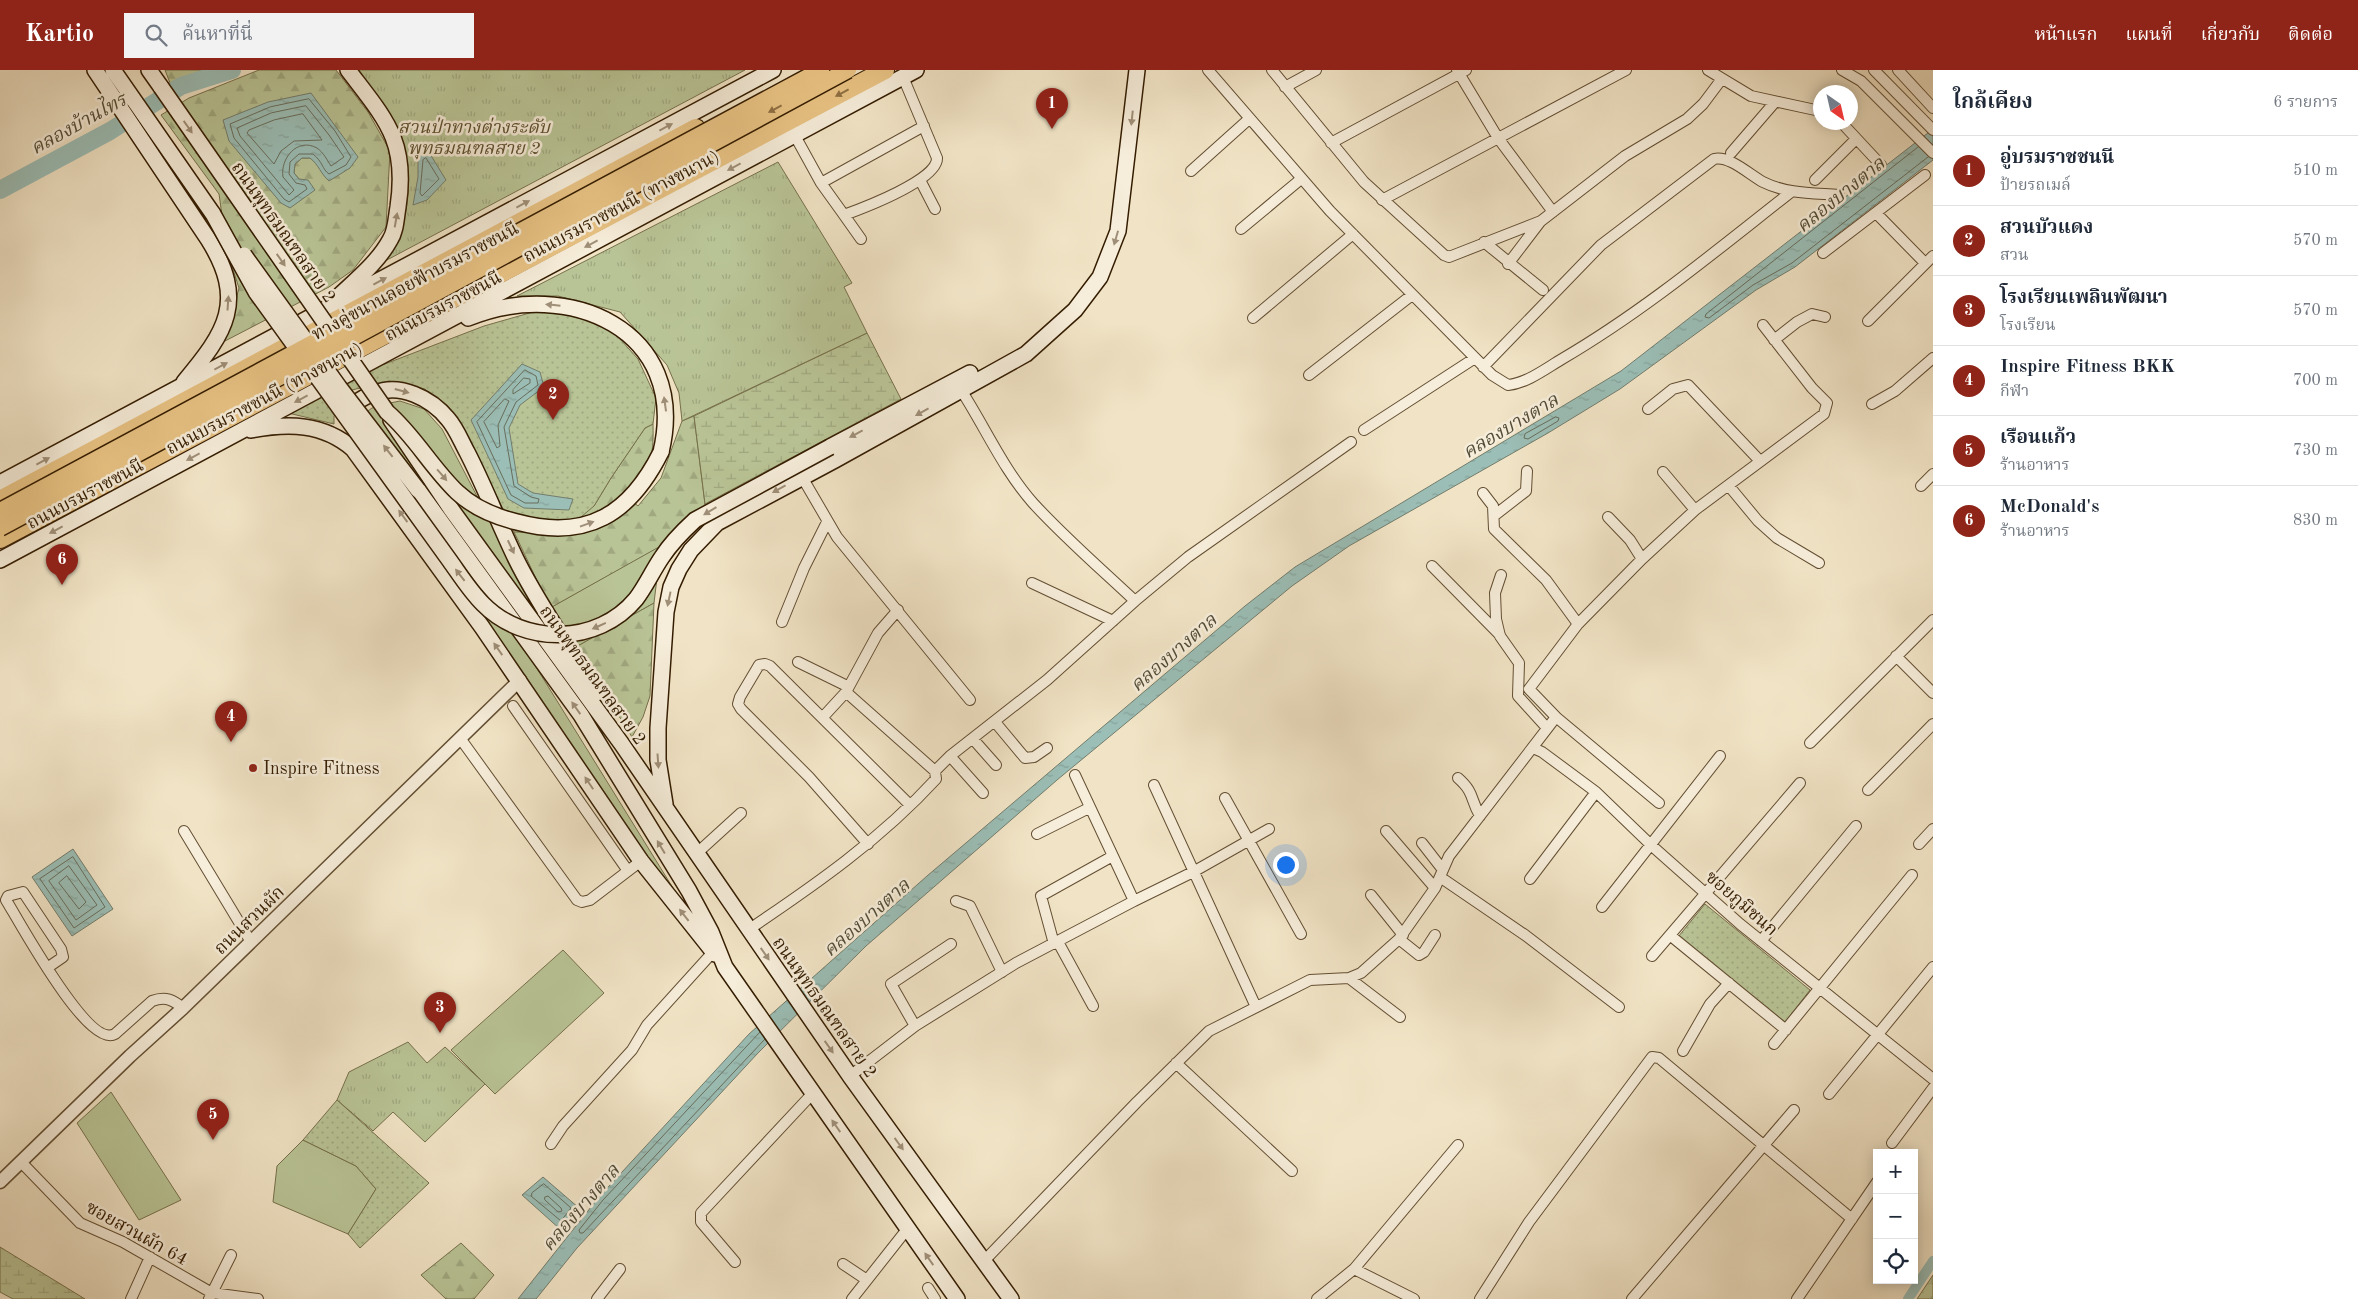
<!DOCTYPE html>
<html lang="th">
<head>
<meta charset="utf-8">
<style>
  :root { --surface:#fff; --page:#f2f2f3; --text:#1f2937; --muted:#747a83; --line:#e0e1e3; --accent:#8f2418 }
  body { margin:0; font-family:"Old Standard TT","Noto Serif Thai",serif; background:var(--page); color:var(--text) }
  .controls { position:absolute; right:15px; bottom:15px; display:grid; overflow:hidden; border-radius:0px; box-shadow:0 2px 12px #0003 }
  .controls button { width:45px; height:45px; display:grid; place-items:center; padding:0; border:0; border-bottom:1px solid var(--line); background:var(--surface); color:var(--text); font:25px sans-serif }
  .compass { position:absolute; left:1813px; top:15px; width:45px; height:45px; border-radius:50%; background:var(--surface); box-shadow:0 2px 12px #0003; rotate:146deg }
  .you { position:absolute; left:1285px; top:794px; width:18px; height:18px; margin:-12px; border:4px solid #fff; border-radius:50%; background:#1a73e8; box-shadow:0 0 0 8px #1a73e833 }
  .badge { display:grid; place-items:center; width:32px; height:32px; border-radius:50%; background:var(--accent); color:#fff; font-size:16px; font-weight:700 }
  .pin { position:absolute; translate:-50% -41px; filter:drop-shadow(0 1px 2px #0008) }
  .pin::after { content:''; position:absolute; top:26px; width:18px; height:15px; background:inherit; clip-path:polygon(0 0,100% 0,50% 100%) }
  .list { margin:0; padding:0; list-style:none }
  h2 { display:flex; justify-content:space-between; align-items:center; height:65px; margin:0; padding:0 20px; font-size:21px }
  h2 small { font-size:16px; font-weight:400; color:var(--muted) }
  .list li { display:grid; grid-template-columns:32px 1fr auto; gap:15px; align-items:center; box-sizing:border-box; height:70px; padding:0 20px; border-top:1px solid var(--line) }
  .list b { display:block; font-size:19px; white-space:nowrap }
  .list p { margin:0; font-size:16px; white-space:nowrap; color:var(--muted) }
  .list em { font-size:16px; font-style:normal; color:var(--muted) }
  .icon { flex:none; width:28px; height:28px; fill:none; stroke:currentColor; stroke-width:2; stroke-linecap:round; stroke-linejoin:round }
  .map { position:relative; flex:none; width:1933px; height:1229px; overflow:hidden }
  header { display:flex; align-items:center; gap:30px; box-sizing:border-box; height:70px; padding:0 25px; background:var(--accent); color:#fff }
  header strong { font-size:24px }
  nav { display:flex; gap:28px; margin-inline-start:auto; font-size:18px }
  .search { width:350px; height:45px; background:var(--page); display:flex; align-items:center; gap:12px; box-sizing:border-box; padding:0 18px; border-radius:0px; color:var(--muted); font-size:19px }
  main { display:flex }
  aside { flex:1; background:var(--surface) }
  .map>svg:first-child { display:block }
</style>
</head>
<body>
<header>
<strong>Kartio</strong>
<div class="search"><svg class="icon" aria-label="search" viewBox="0 0 24 24"><circle cx="10" cy="10" r="6"/><path d="M15 15l6 6"/></svg>ค้นหาที่นี่</div>
<nav><a>หน้าแรก</a><a>แผนที่</a><a>เกี่ยวกับ</a><a>ติดต่อ</a></nav>
</header>
<main>
<div class="map">
<svg width="1933" height="1229" viewBox="0 0 1933 1229">
  <defs>
    <pattern id="forest-firs" width="22" height="20" patternUnits="userSpaceOnUse" patternTransform="scale(1.25)"><rect width="22" height="20" fill="#b9c496"/><path d="M5 1l3.5 6h-7zM16 11l3.5 6h-7z" fill="#a0a880"/></pattern>
    <pattern id="wetland-marsh" width="20" height="14" patternUnits="userSpaceOnUse" patternTransform="scale(1.25)"><rect width="20" height="14" fill="#b9c496"/><path d="M1 5h8M5 5V1M11 12h8M15 12V8" fill="none" stroke="#a0a880"/></pattern>
    <pattern id="park-tufts" width="24" height="20" patternUnits="userSpaceOnUse" patternTransform="scale(1.25)"><rect width="24" height="20" fill="#b9c496"/><path d="M3 7l-1-3M5 7V3M7 7l1-3M15 17l-1-3M17 17v-4M19 17l1-3" fill="none" stroke="#a0a880"/></pattern>
    <pattern id="garden-dots" width="8" height="8" patternUnits="userSpaceOnUse" patternTransform="scale(1.25)"><rect width="8" height="8" fill="#b9c496"/><path d="M2 2h.1M6 6h.1" fill="none" stroke="#a0a880" stroke-width="1.8" stroke-linecap="round"/></pattern>
    <pattern id="water-ripples" width="26" height="14" patternUnits="userSpaceOnUse" patternTransform="scale(1.25)"><rect width="26" height="14" fill="#9bbeb6"/><path d="M2 4q2-2 4 0t4 0M15 11q2-2 4 0t4 0" fill="none" stroke="#86a39b"/></pattern>
  </defs>
  <rect width="100%" height="100%" fill="#f1e4c6"/>
  <filter id="stains"><feTurbulence type="fractalNoise" baseFrequency=".004" numOctaves="4"/><feColorMatrix values="0 0 0 0 .2 0 0 0 0 .09 0 0 0 0 .02 0 0 0 .5 -.17"/></filter>
  <radialGradient id="worn" r=".72"><stop offset=".6" stop-color="#630" stop-opacity="0"/><stop offset="1" stop-color="#630" stop-opacity=".3"/></radialGradient>
  <path fill="#b9c496" stroke="#76704b" d="M400 331 424 339 442 359 528 524 549 558 534 570 497 540 536 597 673 818 670 820 355 367C368 335 366 338 400 331Z
    M695 456 657 508 654 533 576 577 550 538Z
    M563 880 604 923 495 1024 451 980Z
    M111 1022 181 1130 139 1150 77 1053Z
    M303 1070 356 1096 376 1119 348 1164 273 1132 277 1096Z"/>
  <path fill="url(#forest-firs)" stroke="#76704b" fill-rule="evenodd" d="M165 0H204L170 13Z
    M259 0H336L368 42 390 81 386 157 353 200 329 217 225 271 239 218 227 181 219 124 161 45 189 28ZM224 50 350 98 318 94 310 88H302L295 94 294 103 299 109Z
    M694 346 705 434 700 454 550 538 514 462 594 436 611 408 645 358 653 354C654 391 650 398 623 423L638 436 661 408 682 351Z
    M654 533 650 626 643 647 632 667 576 577Z
    M461 1173 494 1205 474 1229H446L421 1205Z"/>
  <path fill="url(#wetland-marsh)" stroke="#76704b" d="M867 263 901 329 705 434 694 346Z
    M0 1177 85 1229H13L0 1222Z
    M1933 1205V1229H1917Z"/>
  <path fill="url(#park-tufts)" stroke="#76704b" d="M358 0H745L385 191C391 177 399 163 404 148 407 140 407 130 408 122 412 72 384 39 358 0Z
    M778 92 852 213 844 217 867 263 682 351 679 323 667 295 620 242 558 226H517Z
    M408 972 427 993 445 977 485 1014 425 1072 393 1042 373 1061 337 1030 349 1002Z"/>
  <path fill="url(#garden-dots)" stroke="#76704b" d="M540 240 576 243 611 259 638 289 656 328 653 354 645 358 611 408 594 436 562 463 514 462 497 427 447 340 425 319 389 311 352 320 334 346V354L284 342 377 297 484 256Z
    M1705 834 1810 920 1785 952 1678 867Z
    M337 1030 429 1113 360 1178 348 1164 376 1119 356 1096 303 1070Z"/>
  <path fill="url(#water-ripples)" stroke="#727d6d" d="M311 23 358 87 350 98 329 111C320 103 319 95 310 88H302L295 94 294 103 299 109 308 110 315 120 290 138 281 133 229 71 223 50 268 32Z
    M1933 59V90L1795 197 1756 220 1620 319 1548 363 1349 476 1292 516 1057 710 866 876 758 983 577 1178 536 1229H518L599 1127 749 964 927 806 1245 536 1295 497 1621 301Z
    M421 76 430 84 446 110 427 130 413 135 418 107V82Z
    M522 294 540 302 544 317 520 335 509 358 518 414 533 423 573 429 569 440 524 438 508 429 471 350Z
    M73 779 113 839 72 866 32 807Z
    M543 1107 579 1138 561 1160 522 1125Z"/>
  <g fill="none" stroke-linecap="round" stroke-linejoin="round">
    <path stroke="#686d5b" stroke-width="1" d="M309 29 335 61 351 87 346 95 329 104C322 99 323 92 313 84H299L290 92 289 104 296 113 305 115 307 119 289 132 284 129 234 68 230 54 270 37Z
      M306 36 329 65 344 87 331 96C327 90 324 83 317 78 297 67 280 89 283 107L294 120 289 125 240 66 237 58 271 43Z
      M303 44 322 70 294 71 281 81 274 94 247 63 249 60 274 50Z
      M1918 77 1706 244 1705 247 1709 248 1753 215 1792 193 1928 87
      M426 88 439 109 422 126 420 123 423 90Z
      M525 300 536 306 538 315 516 332 504 357 514 416 531 427 539 429 538 433H525L511 425 477 352Z
      M524 308 530 309V313L513 324V320Z
      M505 329 509 331 498 355 500 376 497 378 484 352Z
      M1556 347 1559 348 1558 351 1528 369 1524 368 1525 364Z
      M73 787 105 837 74 858 40 809Z
      M69 796 97 835 76 850 49 811Z
      M67 806 86 832 79 839 59 813Z
      M760 962 603 1130 579 1160 580 1163H583L765 969
      M544 1114 571 1138 561 1151 531 1126 532 1123Z
      M545 1127 548 1126 561 1138 562 1141 558 1142 545 1130Z"/>
    <path stroke="#9bbeb6" stroke-width="10" d="M1908 1229 1933 1191"/>
    <path stroke="#9bbeb6" stroke-width="18" d="M0 120 110 61 181 16 232 0"/>
    <g stroke="#634e32" stroke-width="12">
      <path id="minor" d="M1208 0 1330 141 1492 305 1508 315C1527 313 1545 299 1562 289 1644 241 1717 180 1791 122
        M1272 0 1364 112 1444 185 1449 187 1541 151 1625 86 1687 49 1703 34 1721 10
        M1457 0 1498 68 1553 142
        M1708 0 1751 26 1820 41
        M1842 0 1861 11 1933 83
        M1874 0 1933 60
        M1898 0 1933 38
        M1285 17 1316 0
        M1841 52 1881 95
        M794 64 821 113 844 145C863 138 938 110 937 88L903 7
        M1331 73 1466 0
        M1731 83 1775 32
        M1191 101 1249 49
        M920 110 935 139
        M1815 110 1856 69
        M821 113 924 56
        M1382 130 1626 0
        M1876 143 1925 193
        M844 145 861 169
        M1241 159 1301 109
        M1484 172 1543 220
        M1823 183 1925 105
        M1508 194 1540 152
        M1253 248 1353 164
        M1868 251 1933 186
        M1774 270 1797 252 1812 244 1825 247
        M1483 297 1601 175 1714 89C1729 85 1750 105 1763 112 1787 124 1813 123 1839 125
        M1309 305 1412 225
        M961 320C985 357 1003 399 1033 433 1064 467 1101 499 1135 531
        M1872 334 1895 321 1933 288
        M1648 339 1673 319 1688 315 1760 391
        M1364 360 1475 288
        M1663 402 1695 440
        M802 407 837 467 970 630
        M1729 416 1758 451 1777 468 1819 493
        M1921 416 1933 404
        M1483 423 1493 436 1494 459 1546 510 1578 554
        M1495 445 1526 421 1527 401
        M1608 447 1630 470 1642 489
        M1432 496 1500 565
        M1501 505 1495 523 1496 549 1500 566 1519 593 1518 626 1547 658
        M1032 513 1113 551
        M782 552 804 498 827 452
        M1896 586 1933 623
        M798 592 847 616
        M513 636 628 801
        M823 647 846 622 878 563 898 540
        M1556 647 1659 733
        M995 652 1025 688 1034 687 1047 678
        M460 668 577 830 582 832 590 830 641 791
        M973 669 996 695
        M1810 673 1933 550
        M1533 678 1542 682 1596 722 1651 775 1740 854 1933 1009
        M950 686 983 723
        M935 701 950 686 1047 610 1135 531 1188 487 1351 372
        M1075 705 1134 831
        M1458 708C1475 723 1470 729 1480 746
        M1154 715 1256 937
        M1868 720 1933 654
        M1225 728 1301 864
        M184 761 251 872
        M1386 761 1435 818
        M1037 764 1089 738
        M1422 773 1443 800
        M868 774 809 707 741 639 738 634 740 627 759 595 765 594 770 596 910 735
        M1919 774 1933 759
        M696 784 741 743
        M1440 807 1525 865 1619 937
        M1530 809 1596 722
        M1371 825 1403 865
        M956 831 970 836 1002 902
        M1602 837 1720 686
        M748 860C815 815 881 769 936 709L935 701 846 622
        M1671 866 1786 960
        M1399 869 1419 885 1424 882 1435 865
        M1761 871 1856 756
        M1058 872 1093 936
        M1054 874 1041 826 1111 787
        M1652 886 1800 713
        M47 898 63 887 61 879 23 822 8 826 6 830C19 851 88 979 115 964L152 931C166 926 173 930 183 938
        M1349 908 1400 947
        M915 956 891 914 951 874
        M1774 974 1912 805
        M1683 981 1710 934 1729 913
        M1176 993 1292 1101
        M850 1006 915 956 1016 893 1134 831 1193 802 1269 759
        M1829 1024 1933 897
        M1892 1073 1933 1018
        M551 1074 563 1056 632 980 647 955 713 882
        M21 1092 80 1153 123 1172 212 1223 258 1229
        M984 1191 1137 1032 1209 961 1310 910 1349 908 1361 903 1399 869 1435 818 1449 786 1556 647 1529 619 1578 554 1642 489 1695 440 1824 344 1827 333 1812 318 1763 255
        M735 1192 701 1152V1143L813 1023
        M843 1194 867 1210
        M1354 1199 1458 1075
        M928 1218 935 1229
        M131 1229 150 1187
        M209 1229 231 1185
        M597 1229 620 1199
        M852 1229 908 1158
        M1317 1229 1354 1199 1414 1229
        M1480 1229 1529 1152 1652 987 1659 988 1852 1149
        M1632 1229 1794 1040
        M1797 1229 1877 1112"/>
    </g>
    <g stroke="#634e32" stroke-width="15">
      <path id="tertiary" d="M0 1112 130 986 183 938 520 610"/>
    </g>
    <g stroke="#341c00" stroke-width="18">
      <path id="secondary" d="M95 0 208 169C247 231 226 262 184 312
        M113 0 213 144
        M149 0 161 17
        M339 226C357 209 378 192 390 170 396 161 396 148 398 137 408 71 386 50 348 0
        M468 248C568 207 690 260 661 382
        M347 347C350 334 363 327 375 323 400 313 431 328 448 349 456 358 461 371 467 382 485 417 499 454 516 489 539 536 571 578 595 624
        M391 350 451 439 621 673 850 1006 1011 1229
        M251 360C288 353 323 353 353 379L482 557 641 791 715 884
        M830 377 970 303
        M0 413 773 0
        M418 420 581 645 689 821 711 862 725 897 957 1229
        M0 490 916 0
        M665 734 658 690V658L666 542 671 517 679 499 691 480 717 453 835 390 1026 284 1075 240 1100 207 1118 161 1137 0"/>
    </g>
    <g stroke="#341c00" stroke-width="20">
      <path id="trunk" d="M0 430 696 58
        M0 469 885 0"/>
    </g>
    <use href="#minor" stroke="#f6edda" stroke-width="10"/>
    <use href="#tertiary" stroke="#f6edda" stroke-width="12"/>
    <use href="#secondary" stroke="#f6edda" stroke-width="15"/>
    <use href="#trunk" stroke="#e8c283" stroke-width="18"/>
    <g stroke="#341c00" stroke-width="18" stroke-linecap="butt">
      <path id="secondary-bridge" d="M161 17 387 342C414 365 431 397 457 422 473 437 496 447 517 452 587 471 630 444 661 382
        M213 144 256 222 450 491C460 505 470 521 483 534 524 576 598 575 636 529 646 516 653 500 662 487 671 473 683 461 695 450L830 377
        M244 185 339 317 418 420"/>
    </g>
    <g stroke="#341c00" stroke-width="19" stroke-linecap="butt">
      <path id="primary-bridge" d="M0 441 821 0
        M0 458 848 0"/>
    </g>
    <use href="#secondary-bridge" stroke="#f6edda" stroke-width="15"/>
    <use href="#primary-bridge" stroke="#e8c283" stroke-width="16"/>
  </g>
  <defs><path id="oneway-solid" d="M-6-.8H1V-3.2L6.5 0L1 3.2V.8H-6Z" transform="scale(1.25)"/></defs>
  <g fill="#8e6f42">
    <use href="#oneway-solid" transform="translate(842 23) rotate(152)"/>
    <use href="#oneway-solid" transform="translate(775 39) rotate(152)"/>
  </g>
  <g fill="#9f8f78">
    <use href="#oneway-solid" transform="translate(1132 48) rotate(96)"/>
    <use href="#oneway-solid" transform="translate(188 57) rotate(55)"/>
    <use href="#oneway-solid" transform="translate(666 57) rotate(-28)"/>
    <use href="#oneway-solid" transform="translate(734 97) rotate(152)"/>
    <use href="#oneway-solid" transform="translate(523 134) rotate(-28)"/>
    <use href="#oneway-solid" transform="translate(396 150) rotate(-80)"/>
    <use href="#oneway-solid" transform="translate(1116 168) rotate(106)"/>
    <use href="#oneway-solid" transform="translate(591 174) rotate(152)"/>
    <use href="#oneway-solid" transform="translate(281 190) rotate(55)"/>
    <use href="#oneway-solid" transform="translate(380 211) rotate(-28)"/>
    <use href="#oneway-solid" transform="translate(228 233) rotate(-86)"/>
    <use href="#oneway-solid" transform="translate(553 235) rotate(-174)"/>
    <use href="#oneway-solid" transform="translate(221 296) rotate(-28)"/>
    <use href="#oneway-solid" transform="translate(402 321) rotate(15)"/>
    <use href="#oneway-solid" transform="translate(301 329) rotate(152)"/>
    <use href="#oneway-solid" transform="translate(665 334) rotate(-98)"/>
    <use href="#oneway-solid" transform="translate(922 342) rotate(151)"/>
    <use href="#oneway-solid" transform="translate(856 364) rotate(152)"/>
    <use href="#oneway-solid" transform="translate(388 381) rotate(-128)"/>
    <use href="#oneway-solid" transform="translate(193 387) rotate(152)"/>
    <use href="#oneway-solid" transform="translate(43 391) rotate(-28)"/>
    <use href="#oneway-solid" transform="translate(442 405) rotate(49)"/>
    <use href="#oneway-solid" transform="translate(779 419) rotate(151)"/>
    <use href="#oneway-solid" transform="translate(710 441) rotate(149)"/>
    <use href="#oneway-solid" transform="translate(403 446) rotate(-126)"/>
    <use href="#oneway-solid" transform="translate(587 454) rotate(-20)"/>
    <use href="#oneway-solid" transform="translate(56 460) rotate(152)"/>
    <use href="#oneway-solid" transform="translate(511 477) rotate(65)"/>
    <use href="#oneway-solid" transform="translate(460 505) rotate(-128)"/>
    <use href="#oneway-solid" transform="translate(669 529) rotate(102)"/>
    <use href="#oneway-solid" transform="translate(599 556) rotate(156)"/>
    <use href="#oneway-solid" transform="translate(498 579) rotate(-125)"/>
    <use href="#oneway-solid" transform="translate(576 638) rotate(-125)"/>
    <use href="#oneway-solid" transform="translate(658 691) rotate(86)"/>
    <use href="#oneway-solid" transform="translate(589 713) rotate(-124)"/>
    <use href="#oneway-solid" transform="translate(661 777) rotate(-121)"/>
    <use href="#oneway-solid" transform="translate(684 845) rotate(-128)"/>
    <use href="#oneway-solid" transform="translate(765 884) rotate(55)"/>
    <use href="#oneway-solid" transform="translate(829 977) rotate(55)"/>
    <use href="#oneway-solid" transform="translate(836 1056) rotate(-125)"/>
    <use href="#oneway-solid" transform="translate(899 1074) rotate(54)"/>
    <use href="#oneway-solid" transform="translate(929 1189) rotate(-125)"/>
  </g>
  <circle fill="#8f2418" stroke="#f6edda" stroke-width="2" cx="253" cy="698" r="5"/>
  <g text-anchor="middle" stroke-width="5" stroke-linejoin="round" paint-order="stroke">
    <g font-size="18" font-style="italic" fill="#5c4e2d" stroke="#f6edda">
      <text x="474" y="63">สวนป่าทางต่างระดับ<tspan x="474" dy="21">พุทธมณฑลสาย 2</tspan></text>
    </g>
    <g font-size="18" fill="#341c00" stroke="#f6edda">
      <text transform="translate(621 136) rotate(-28)" y="6">ถนนบรมราชชนนี (ทางขนาน)</text>
      <text transform="translate(284 162) rotate(55)" y="6">ถนนพุทธมณฑลสาย 2</text>
      <text transform="translate(415 211) rotate(-28)" y="6">ทางคู่ขนานลอยฟ้าบรมราชชนนี</text>
      <text transform="translate(443 236) rotate(-28)" y="6">ถนนบรมราชชนนี</text>
      <text transform="translate(264 328) rotate(-28)" y="6">ถนนบรมราชชนนี (ทางขนาน)</text>
      <text transform="translate(85 424) rotate(-28)" y="6">ถนนบรมราชชนนี</text>
      <text transform="translate(593 605) rotate(54)" y="6">ถนนพุทธมณฑลสาย 2</text>
      <text transform="translate(1742 833) rotate(41)" y="6">ซอยภูมิชนก</text>
      <text transform="translate(249 850) rotate(-44)" y="6">ถนนสวนผัก</text>
      <text transform="translate(825 937) rotate(55)" y="6">ถนนพุทธมณฑลสาย 2</text>
      <text transform="translate(137 1163) rotate(29)" y="6">ซอยสวนผัก 64</text>
    </g>
    <g font-size="18" fill="#341c00" stroke="#f6edda" text-anchor="start">
      <text x="263" y="704">Inspire Fitness</text>
    </g>
    <g font-size="19" font-style="italic" fill="#534d37" stroke="#f6edda">
      <text transform="translate(78 53) rotate(-29)" y="7">คลองบ้านไทร</text>
      <text transform="translate(1840 124) rotate(-39)" y="7">คลองบางตาล</text>
      <text transform="translate(1510 355) rotate(-31)" y="7">คลองบางตาล</text>
      <text transform="translate(1173 582) rotate(-41)" y="7">คลองบางตาล</text>
      <text transform="translate(866 847) rotate(-41)" y="7">คลองบางตาล</text>
      <text transform="translate(580 1137) rotate(-49)" y="7">คลองบางตาล</text>
    </g>
  </g>
  <rect width="100%" height="100%" filter="url(#stains)"/>
  <rect width="100%" height="100%" fill="url(#worn)"/>
</svg>
<div class="controls">
<button>+</button>
<button>−</button>
<button><svg class="icon" aria-label="locate" viewBox="0 0 24 24"><circle cx="12" cy="12" r="6"/><path d="M12 2v4M12 18v4M2 12h4M18 12h4"/></svg></button>
</div>
<svg class="compass" viewBox="-18 -18 36 36"><path d="M0-13l5 13h-10z" fill="#e53935"/><path d="M0 13l5-13h-10z" fill="#747a83"/></svg>
<div class="you"></div>
<div class="pin badge" style="left:1052px;top:59px">1</div>
<div class="pin badge" style="left:553px;top:350px">2</div>
<div class="pin badge" style="left:440px;top:963px">3</div>
<div class="pin badge" style="left:231px;top:672px">4</div>
<div class="pin badge" style="left:213px;top:1070px">5</div>
<div class="pin badge" style="left:62px;top:515px">6</div>
</div>
<aside>
<h2>ใกล้เคียง<small>6 รายการ</small></h2>
<ul class="list">
<li><span class="badge">1</span><div><b>อู่บรมราชชนนี</b><p>ป้ายรถเมล์</p></div><em>510 m</em></li>
<li><span class="badge">2</span><div><b>สวนบัวแดง</b><p>สวน</p></div><em>570 m</em></li>
<li><span class="badge">3</span><div><b>โรงเรียนเพลินพัฒนา</b><p>โรงเรียน</p></div><em>570 m</em></li>
<li><span class="badge">4</span><div><b>Inspire Fitness BKK</b><p>กีฬา</p></div><em>700 m</em></li>
<li><span class="badge">5</span><div><b>เรือนแก้ว</b><p>ร้านอาหาร</p></div><em>730 m</em></li>
<li><span class="badge">6</span><div><b>McDonald's</b><p>ร้านอาหาร</p></div><em>830 m</em></li>
</ul>
</aside>
</main>
</body>
</html>
